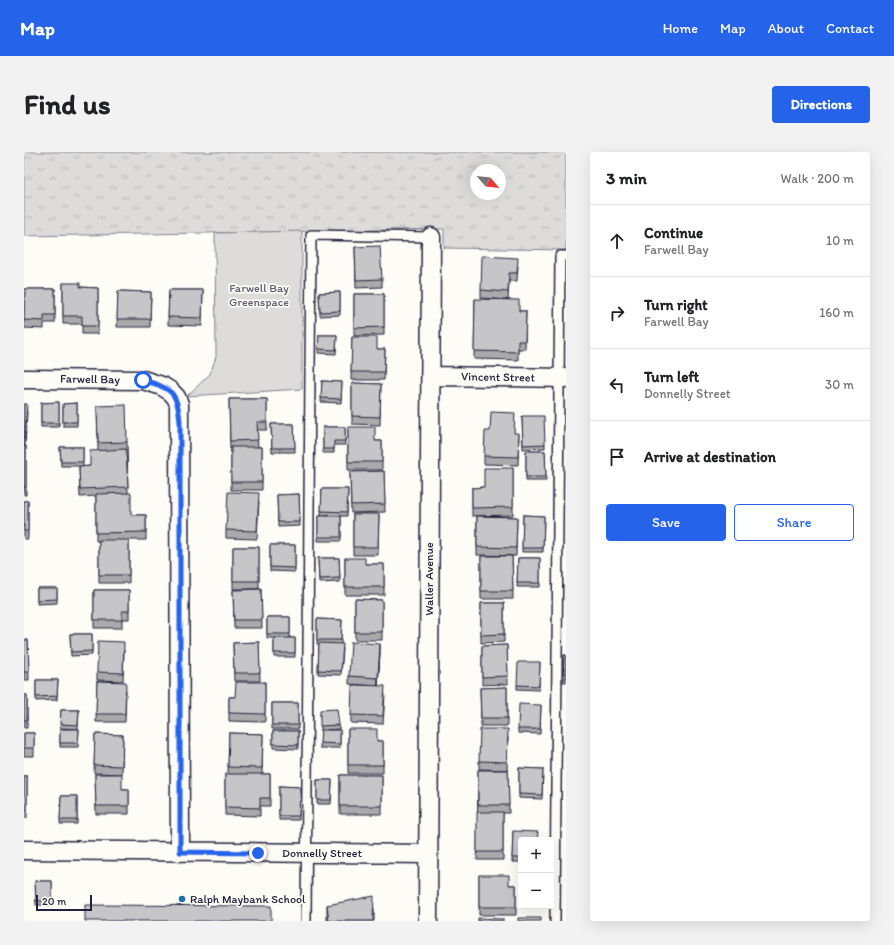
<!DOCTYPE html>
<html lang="en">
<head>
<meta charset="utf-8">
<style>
  :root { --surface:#fff; --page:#f2f2f2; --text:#202124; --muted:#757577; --line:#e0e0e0; --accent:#2563eb }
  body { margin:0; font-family:Itim,sans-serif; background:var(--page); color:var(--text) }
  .controls { position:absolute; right:12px; bottom:12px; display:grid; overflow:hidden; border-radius:4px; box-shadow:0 4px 16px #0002 }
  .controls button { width:36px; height:36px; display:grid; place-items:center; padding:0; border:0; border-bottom:1px solid var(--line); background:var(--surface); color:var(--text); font:20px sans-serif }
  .compass { position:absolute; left:446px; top:12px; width:36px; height:36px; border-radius:50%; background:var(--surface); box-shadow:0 4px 16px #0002; rotate:118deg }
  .scale { position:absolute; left:12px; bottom:10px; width:56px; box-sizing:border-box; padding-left:4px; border:2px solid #22223b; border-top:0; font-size:11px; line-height:14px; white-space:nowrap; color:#22223b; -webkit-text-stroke:3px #fdfcf7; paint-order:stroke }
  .stop { position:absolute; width:12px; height:12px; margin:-9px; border:3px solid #2563eb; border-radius:50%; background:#fff }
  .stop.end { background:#2563eb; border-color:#fff; box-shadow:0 1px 4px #0008 }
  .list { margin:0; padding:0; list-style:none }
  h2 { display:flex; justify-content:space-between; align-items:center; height:52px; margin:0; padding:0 16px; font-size:17px }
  h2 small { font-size:13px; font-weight:400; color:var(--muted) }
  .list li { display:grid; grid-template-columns:26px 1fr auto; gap:12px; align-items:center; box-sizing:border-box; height:72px; padding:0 16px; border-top:1px solid var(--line) }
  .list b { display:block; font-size:15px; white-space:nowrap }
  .list p { margin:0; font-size:13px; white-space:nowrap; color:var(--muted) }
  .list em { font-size:13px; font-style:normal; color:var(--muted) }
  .actions { display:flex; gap:8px; padding:12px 16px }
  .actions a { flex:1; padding:9px 0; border:1px solid var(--accent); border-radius:4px; text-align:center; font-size:14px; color:var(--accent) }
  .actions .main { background:var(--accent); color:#fff }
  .icon { flex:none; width:22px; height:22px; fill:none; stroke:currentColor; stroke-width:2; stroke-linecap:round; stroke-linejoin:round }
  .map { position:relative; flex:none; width:542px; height:769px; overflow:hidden; border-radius:4px }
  header { display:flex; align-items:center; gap:24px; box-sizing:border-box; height:56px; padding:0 20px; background:var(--accent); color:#fff }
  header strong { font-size:19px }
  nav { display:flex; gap:22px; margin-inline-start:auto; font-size:14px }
  .intro { display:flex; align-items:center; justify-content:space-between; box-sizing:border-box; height:96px; padding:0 24px }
  h1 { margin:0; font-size:28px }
  .button { padding:10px 18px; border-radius:4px; background:var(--accent); color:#fff; font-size:14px; font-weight:700 }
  main { display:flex; gap:24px; padding:0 24px }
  aside { flex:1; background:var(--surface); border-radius:4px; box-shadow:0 4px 16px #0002 }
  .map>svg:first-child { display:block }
</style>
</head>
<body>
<header>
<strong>Map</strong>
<nav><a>Home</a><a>Map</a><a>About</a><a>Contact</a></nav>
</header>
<div class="intro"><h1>Find us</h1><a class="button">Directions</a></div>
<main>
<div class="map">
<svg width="542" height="769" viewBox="0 0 542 769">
  <defs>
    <pattern id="grass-tufts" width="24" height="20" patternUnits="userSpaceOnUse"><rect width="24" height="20" fill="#dddcdb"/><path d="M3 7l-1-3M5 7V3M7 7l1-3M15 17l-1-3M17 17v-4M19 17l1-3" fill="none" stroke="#bdbcbd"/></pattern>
  </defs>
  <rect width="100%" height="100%" fill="#fdfcf7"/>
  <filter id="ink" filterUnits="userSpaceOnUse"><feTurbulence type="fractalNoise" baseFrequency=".025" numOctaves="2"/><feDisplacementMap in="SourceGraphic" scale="8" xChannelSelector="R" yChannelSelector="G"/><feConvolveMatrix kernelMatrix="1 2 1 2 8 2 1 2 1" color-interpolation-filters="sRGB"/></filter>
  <g filter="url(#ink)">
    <path fill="url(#grass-tufts)" stroke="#807f8b" fill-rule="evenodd" d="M0 0H542V98L420 96V77L0 84ZM452 18H476V42H452Z"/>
    <path fill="#dddcdb" stroke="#807f8b" d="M278 79V237L163 244 186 222 192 205 191 81Z"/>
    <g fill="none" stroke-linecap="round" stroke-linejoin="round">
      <g stroke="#22223b" stroke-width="12">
        <path id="service" d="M282 769 287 83 407 85
          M531 769 536 104H542"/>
      </g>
      <g stroke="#22223b" stroke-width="21">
        <path id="minor" d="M407 224 542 226
          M0 227 119 228 138 234 146 239 152 245 155 252 156 700
          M0 698 404 702
          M404 769 407 85"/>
      </g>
      <use href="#service" stroke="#fdfcf7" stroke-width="9"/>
      <use href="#minor" stroke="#fdfcf7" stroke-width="18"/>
    </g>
    <path fill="#aaaaac" stroke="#22223b" d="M331 95 358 127V135L332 136Z
      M494 114 493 129H485L484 148 457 146V138Z
      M39 131 56 135 74 136V182H58V172H39Z
      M1 137H31V171H20V177L0 176Z
      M145 138H179L178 174 144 173Z
      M94 139 127 140 126 175H93Z
      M316 140V163L296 164 295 141Z
      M330 142H360V183L330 184Z
      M451 147 495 159H502L501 197H494V208L450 207Z
      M295 183H313L312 202 294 201Z
      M328 185 353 197H361L360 228H327Z
      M298 229 318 230 317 251 297 250Z
      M328 231 357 232 356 273 328 272Z
      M205 247H243V278H233L234 295H238V338H207V297H206Z
      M35 250V275H17V251Z
      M53 251V274H39V252Z
      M0 252 3 260 1 294H0Z
      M73 254 103 290 104 341 107 363H122V388H105V431H75V389H72V344L56 345 55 315 66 314 74 298Z
      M498 264 521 292V296L499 297Z
      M247 272H270L271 300H248Z
      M299 275H321V293H310V301H299Z
      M324 275 351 289H358V318H324Z
      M495 281 494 313 460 312V304Z
      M0 294H2V343H0Z
      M36 295H59V314H37Z
      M502 299H521L522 329H502Z
      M489 316V363L448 364V336L460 335Z
      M360 319 361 360 327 361 326 320Z
      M298 337H324L323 364H317V389H294V364H310H297Z
      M275 342 276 374 254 375 253 343Z
      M0 349H4V387H0Z
      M235 349 233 387 202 386V378Z
      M329 362H355L354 403H329Z
      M499 363 520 364 519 400H498Z
      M453 364 493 365 492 404 453 403Z
      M246 393H271V420L246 419Z
      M209 395H235V437H209Z
      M457 404H488L489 447H457Z
      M294 406H315L316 430 295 431Z
      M321 406 341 412H360V443H321Z
      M494 406H516V435H493Z
      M13 436H33V451L13 452Z
      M237 437 238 476H210L209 438Z
      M70 438H105V467H98V476H70Z
      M331 447 358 448V488H331Z
      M457 451H480V490L457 491Z
      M243 465H266V486H271V505H250V486H243Z
      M293 467 318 468 317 492 319 497 317 523 294 522 295 492H293Z
      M46 482H68V503L47 504Z
      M0 488H4L5 528H0Z
      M235 490 236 529H210L209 491Z
      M483 493 484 532 458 533V494Z
      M100 498 99 529 73 528V520Z
      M356 500 354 534 325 532V524Z
      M540 503H542V530H539Z
      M516 510 515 538 493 537V533Z
      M12 528H34L33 548 12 549Z
      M73 529 102 538 101 570H72Z
      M241 530V570L205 569V545H211Z
      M483 535V574H457L456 536Z
      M361 542 359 572 327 571V563Z
      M0 543H3V576H0Z
      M248 551H274V577H248Z
      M517 553 516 582 494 581V577Z
      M37 558H55L54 577 36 576Z
      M296 562 315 573V577L303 578H316V596H296L297 578Z
      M36 577H55L54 595H36Z
      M324 577 353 589H359V621H324Z
      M249 579H274V597L249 596Z
      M0 581H10V604H0Z
      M205 581 239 582 238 622H246V654H236V664L201 663V622H204Z
      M71 582 99 583 98 622 70 621Z
      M484 585 483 618 455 617V609Z
      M495 616 519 617 518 647 495 646Z
      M454 618H484L485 661H479V708H453Z
      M71 622 98 637H105V662H72Z
      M316 623H358V662H316Z
      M0 624H3V666H0Z
      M293 628H308L307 652H293Z
      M255 634 276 635 275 668H255Z
      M37 644H53V672H36Z
      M489 679 497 688V710H488Z
      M455 723 485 733H492V763H455Z
      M11 729H28V753H12Z
      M303 753 350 756V769H303Z"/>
    <path fill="#8b8b8c" stroke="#22223b" d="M356 492V500L354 534V526Z"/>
    <path fill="#c6c6c8" stroke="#22223b" d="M356 94 358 127 332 128 331 95Z
      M458 104 494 106 493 121H485L484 140 457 138Z
      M39 131H56V135L74 136V174H58V164H39Z
      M1 137H31V163H20V169L0 168Z
      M145 138H179L178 166 144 165Z
      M94 139 127 140 126 167H93Z
      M316 140V159L296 160 295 141Z
      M330 142H360V175L330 176Z
      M451 147 495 148V159H502L501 189H494V200L450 199Z
      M295 183H313L312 198 294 197Z
      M328 185H353V197H361L360 220H327Z
      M298 229 318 230 317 247 297 246Z
      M328 231 357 232 356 265 328 264Z
      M205 247H243V270H233L234 288 206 289Z
      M35 250V271H17V251Z
      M53 251V270H39V252Z
      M0 252H3L1 286H0Z
      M102 253 103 290 74 291 73 254Z
      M467 260 491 261 490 281H495L494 305 460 304 461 279H466Z
      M498 264H520L521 292 499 293Z
      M247 272H270L271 296H248Z
      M299 275H321V289H310V297H299Z
      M324 275H351V289H358V310H324Z
      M0 294H2V335H0Z
      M36 295H59V310H37Z
      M207 295H238V330H207Z
      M102 297 104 335 56 337 55 315 66 314V299Z
      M502 299H521L522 325H502Z
      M460 316H489V355L448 356V336L460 335Z
      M360 319 361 352 327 353 326 320Z
      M298 337H324L323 360 297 359Z
      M204 340 235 341 233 379 202 378Z
      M107 341V363H122V380L72 381V342Z
      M275 342 276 370H254L253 343Z
      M0 349H4V379H0Z
      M329 362H355L354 395H329Z
      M499 363 520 364 519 396H498Z
      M294 364H317V385H294Z
      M453 364 493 365 492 396 453 395Z
      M75 388H105V423H75Z
      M246 393H271V416L246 415Z
      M209 395H235V429H209Z
      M457 404H488L489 439H457Z
      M294 406H315L316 426 295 427Z
      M321 406H341V412H360V435H321Z
      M494 406H516V431H493Z
      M13 436H33V447L13 448Z
      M237 437 238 468H210L209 438Z
      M70 438H105V459H98V468H70Z
      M331 447 358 448V480H331Z
      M457 451H480V482L457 483Z
      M243 465H266V482H243Z
      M293 467 318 468 317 488H293Z
      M46 482H68V499L47 500Z
      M250 486H271V501H250Z
      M0 488H4L5 520H0Z
      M74 489 100 490 99 521 73 520Z
      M235 490 236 521H210L209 491Z
      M327 490 356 492 354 526 325 524Z
      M295 491 319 492 317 519 294 518Z
      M483 493 484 524 458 525V494Z
      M540 503H542V526H539Z
      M494 510H516L515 534 493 533Z
      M12 528H34L33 544 12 545Z
      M73 529 102 530 101 562H72Z
      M212 530H241V562L205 561V545H211Z
      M328 533 361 534 359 564 327 563Z
      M483 535V566H457L456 536Z
      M0 543H3V568H0Z
      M248 551H274V573H248Z
      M495 552 517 553 516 577H494Z
      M313 557 315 573 296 574V558Z
      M37 558H55L54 573 36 572Z
      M36 577H55L54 591H36Z
      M324 577H353V589H359V613H324Z
      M456 577H484L483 610 455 609Z
      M297 578H316V592L296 591Z
      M249 579H274V593L249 592Z
      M0 581H10V596H0Z
      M205 581 239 582 238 616 204 615Z
      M71 582 99 583 98 614 70 613Z
      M495 616 519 617 518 643 495 642Z
      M454 618H484L485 653H454Z
      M71 622H98V637H105V654H72Z
      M201 622H246V646H236V656L201 655Z
      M316 623H358V654H316Z
      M0 624H3V658H0Z
      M293 628H308L307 648H293Z
      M255 634 276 635 275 664H255Z
      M37 644H53V668H36Z
      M453 660H479V700H453Z
      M489 679 514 680 513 688H497V706H488Z
      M455 723H485V733H492V755H455Z
      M11 729H28V749H12Z
      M350 744 349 769H305L303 753Z
      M61 753 247 754V769H61Z
      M454 766 479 767V769H454Z
      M494 766H517V769H494Z"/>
  </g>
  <g fill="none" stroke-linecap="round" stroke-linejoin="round" filter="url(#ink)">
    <path stroke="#2563eb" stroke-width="5" d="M119 228C147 236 154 240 156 270V700L234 701"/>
  </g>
  <circle fill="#1f6fb2" stroke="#fdfcf7" stroke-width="1.5" cx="158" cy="747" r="4"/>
  <g text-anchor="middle" stroke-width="3.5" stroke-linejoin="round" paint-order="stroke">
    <g font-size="12" fill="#5a5a6b" stroke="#fdfcf7">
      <text x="235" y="140">Farwell Bay<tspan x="235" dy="14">Greenspace</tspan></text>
    </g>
    <g font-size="12" fill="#22223b" stroke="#fdfcf7">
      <text transform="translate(474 225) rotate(1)" y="4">Vincent Street</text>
      <text transform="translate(66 227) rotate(1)" y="4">Farwell Bay</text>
      <text transform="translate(405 427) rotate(-90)" y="4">Waller Avenue</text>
      <text x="298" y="705">Donnelly Street</text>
    </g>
    <g font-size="12" fill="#22223b" stroke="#fdfcf7" text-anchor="start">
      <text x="166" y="751">Ralph Maybank School</text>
    </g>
  </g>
</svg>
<div class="controls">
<button>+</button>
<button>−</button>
</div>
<svg class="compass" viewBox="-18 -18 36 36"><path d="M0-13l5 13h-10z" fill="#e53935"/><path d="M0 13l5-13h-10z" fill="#757577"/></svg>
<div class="scale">20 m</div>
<div class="stop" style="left:119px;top:228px"></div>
<div class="stop end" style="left:234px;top:701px"></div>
</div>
<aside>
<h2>3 min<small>Walk · 200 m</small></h2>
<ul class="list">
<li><svg class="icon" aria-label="ahead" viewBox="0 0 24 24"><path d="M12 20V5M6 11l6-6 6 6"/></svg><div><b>Continue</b><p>Farwell Bay</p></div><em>10 m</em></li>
<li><svg class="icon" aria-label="right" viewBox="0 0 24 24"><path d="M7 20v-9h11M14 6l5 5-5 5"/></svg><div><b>Turn right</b><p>Farwell Bay</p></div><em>160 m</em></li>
<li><svg class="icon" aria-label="left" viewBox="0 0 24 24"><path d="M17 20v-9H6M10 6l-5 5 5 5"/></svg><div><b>Turn left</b><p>Donnelly Street</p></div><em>30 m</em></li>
<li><svg class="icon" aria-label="arrive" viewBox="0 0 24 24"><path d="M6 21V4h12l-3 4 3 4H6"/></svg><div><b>Arrive at destination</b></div></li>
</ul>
<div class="actions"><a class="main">Save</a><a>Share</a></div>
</aside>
</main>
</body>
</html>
